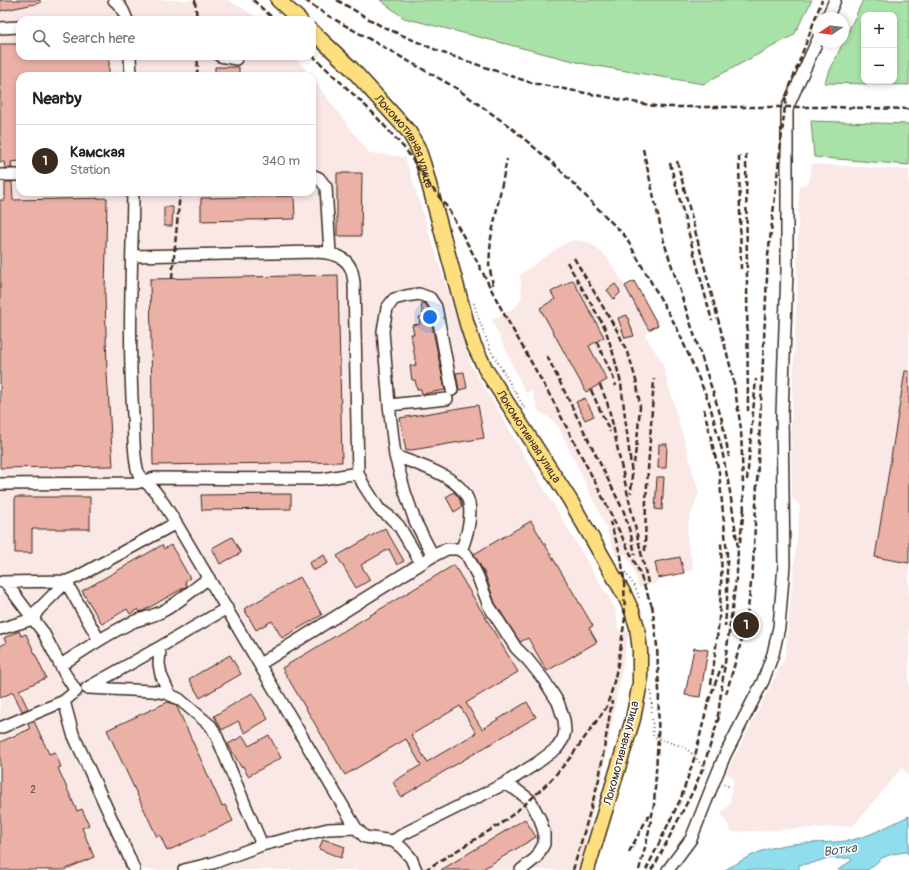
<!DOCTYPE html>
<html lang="en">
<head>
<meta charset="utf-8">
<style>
  :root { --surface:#fff; --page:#f6f6f6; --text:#222; --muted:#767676; --line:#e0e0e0; --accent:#3b2a1e }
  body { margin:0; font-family:Pangolin,sans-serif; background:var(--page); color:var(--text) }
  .controls { position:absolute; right:12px; top:12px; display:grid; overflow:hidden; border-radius:8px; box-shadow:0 2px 6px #0003 }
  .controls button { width:36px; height:36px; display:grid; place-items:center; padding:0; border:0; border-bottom:1px solid var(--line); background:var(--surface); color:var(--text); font:20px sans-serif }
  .compass { position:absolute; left:813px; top:12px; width:36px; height:36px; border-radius:50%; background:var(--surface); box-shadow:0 2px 6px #0003; rotate:257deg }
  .you { position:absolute; left:430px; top:317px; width:14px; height:14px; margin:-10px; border:3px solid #fff; border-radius:50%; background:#1a73e8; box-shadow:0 0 0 6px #1a73e833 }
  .badge { display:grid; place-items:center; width:26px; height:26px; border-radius:50%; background:var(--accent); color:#fff; font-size:13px; font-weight:700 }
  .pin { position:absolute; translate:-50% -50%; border:2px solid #fff; box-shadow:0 1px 4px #0006 }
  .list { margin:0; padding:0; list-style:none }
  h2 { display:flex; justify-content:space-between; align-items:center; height:52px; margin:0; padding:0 16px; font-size:17px }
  h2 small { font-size:13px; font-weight:400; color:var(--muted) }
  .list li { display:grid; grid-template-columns:26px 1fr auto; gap:12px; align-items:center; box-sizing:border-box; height:72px; padding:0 16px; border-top:1px solid var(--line) }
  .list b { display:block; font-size:15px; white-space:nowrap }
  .list p { margin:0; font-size:13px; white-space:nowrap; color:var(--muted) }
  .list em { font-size:13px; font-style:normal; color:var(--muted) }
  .icon { flex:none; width:22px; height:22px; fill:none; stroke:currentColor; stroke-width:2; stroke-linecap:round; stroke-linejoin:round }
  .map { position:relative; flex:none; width:909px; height:870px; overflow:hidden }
  .search { position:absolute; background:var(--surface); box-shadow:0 2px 6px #0003; left:16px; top:16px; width:300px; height:44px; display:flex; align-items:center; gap:10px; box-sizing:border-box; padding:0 14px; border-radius:12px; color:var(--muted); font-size:15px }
  .panel { position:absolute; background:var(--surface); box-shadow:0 2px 6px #0003; left:16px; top:72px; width:300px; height:124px; border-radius:12px }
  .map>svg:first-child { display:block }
</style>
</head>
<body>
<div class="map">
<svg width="909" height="870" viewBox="0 0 909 870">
  <rect width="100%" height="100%" fill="#fff"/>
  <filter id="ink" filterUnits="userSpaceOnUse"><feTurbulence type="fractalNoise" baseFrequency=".025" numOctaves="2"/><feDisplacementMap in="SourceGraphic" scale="8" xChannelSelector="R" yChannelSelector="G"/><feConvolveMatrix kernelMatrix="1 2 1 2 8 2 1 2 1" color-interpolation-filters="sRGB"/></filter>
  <g filter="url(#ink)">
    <path fill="#f9e8e5" d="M0 0H228L262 20H20V56H295L310 76H20V192H312V78L369 153 405 157 471 365 616 610 618 629 629 632 601 782 578 870H0Z
      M812 164 909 170V776L902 768 853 826 732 832 721 813 729 805 734 778 726 773 785 658 800 505 792 499 791 426 797 291 799 186 809 183Z
      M574 240 582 241 590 243 606 256 625 286 649 330 645 335 662 362 699 493 689 520 687 533 688 546 694 570 658 578 659 582 639 588 633 569 626 554 616 557 606 527 558 426 549 417 539 412 532 391 525 392 492 320 516 307 522 297 520 275 556 249 566 243Z"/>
    <path fill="#a8e2a8" stroke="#728663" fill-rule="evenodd" d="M380 0H812L794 35 703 84 585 64 404 18Z
      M863 0H909V85L824 83ZM864 15H894V81H864Z
      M811 121 909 124V165L814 157Z"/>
    <path fill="#8fdded" stroke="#6d959a" d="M909 816V855L906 852 892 854 882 858 868 870H838L852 860 850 858 825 859 813 863 799 865V870H725C741 861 757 851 775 847 798 841 823 844 846 841 868 838 889 825 909 816Z"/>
    <path fill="#ebb1a7" stroke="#3b2a1e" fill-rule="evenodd" d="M0 0H40V3L0 11Z
      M0 44H20V56H109V76H20V161L11 162 12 168H5L4 162H0Z
      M215 67H239V76H215Z
      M337 173H362L361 236H337Z
      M5 182H12L13 200 107 198 105 293 107 374 113 466 0 468V200H5Z
      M294 196 295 219 201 221V198Z
      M164 207H173L172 226H164Z
      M338 275 342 462 153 465 150 279Z
      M573 280 604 337 589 346 607 380 586 392 540 308 555 299 551 292Z
      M634 281 658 325 649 330 625 286Z
      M615 284 619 289 620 293 614 299 607 290Z
      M425 303 429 310 445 390 422 394 421 389H417L415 380H412L410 366 416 365 411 334H414L412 325 420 324 419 317 423 316 421 304Z
      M627 315 634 336 625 338 618 318Z
      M905 371H909V563L875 557Z
      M464 372 467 388 459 390 456 373Z
      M585 398 594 416 585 420 576 402Z
      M478 405 484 438 406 451 400 418Z
      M659 444H667L666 468H658Z
      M657 477H664L662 510 655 509Z
      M454 492 459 498 462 507 454 512 446 497Z
      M291 494V509L202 510 201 495Z
      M15 497H90V529H32V553H15Z
      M531 521 593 626 589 628 597 642 547 671 528 638 520 642 495 603 485 574 474 554Z
      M385 528 404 561 397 565 389 549 361 565 370 580 356 588 337 556Z
      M232 537 241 553 220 564 212 548Z
      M162 545 164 549 171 545 190 578 185 581 187 586 143 611 140 612 138 609 130 614 127 609 102 624 82 591Z
      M324 555 328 563 313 571 309 563Z
      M680 557 684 573 658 578 655 562Z
      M454 565 518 672 466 703 482 729 527 702 536 717 401 797 393 782 421 765 406 739 345 775 282 668ZM460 706 476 733 427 762 411 735Z
      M300 577 322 615 282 638 272 621 256 630 244 609Z
      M19 631 21 636 26 634 46 678 19 690 28 709 22 711 13 692 0 698V646L6 643 4 638Z
      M694 648 708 650 700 697 685 695Z
      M230 655 241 674 200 698 189 679Z
      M252 693 268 719 245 733 238 721 222 730 214 716Z
      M168 702 176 705 222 806 225 805 233 821 167 851 160 835 157 837 107 730Z
      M34 721 49 754 55 752 61 767 58 768 77 811 82 809 89 825 82 828 94 857 64 870H0V742L30 729 28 724Z
      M269 735 281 758 248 776 243 766 241 767 228 744 243 736 249 746Z
      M525 819 536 837 481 870H441Z
      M323 839 345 847 341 858 319 849Z"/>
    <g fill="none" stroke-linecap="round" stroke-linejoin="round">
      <g stroke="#3b2a1e" stroke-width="14">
        <path id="minor" d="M114 0C121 5 124 12 127 20
          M827 18 835 0
          M0 28 20 27
          M130 56 131 76
          M220 56 236 59
          M0 175H20
          M312 175 319 178 326 187 330 253
          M133 192C132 266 128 341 133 415 134 432 133 457 138 472 141 481 146 482 152 488 161 498 169 512 176 523L356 828 365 837 393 841 402 848 411 858 416 870
          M132 256 317 252C331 253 345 255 351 269 353 273 353 278 354 282L358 473 363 484 379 509 390 517 399 526 421 563
          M389 405 447 399
          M395 456C417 464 463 477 469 503 472 519 467 536 461 551
          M0 484 136 483 155 478 322 479 358 473
          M433 556 415 521 405 492 395 456 389 405 383 331 387 308 394 299 406 296 419 294 430 298 436 307 452 390
          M2 582 67 581 77 577 176 523
          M6 583 43 632 65 674 76 691 64 701 73 734 129 857 134 870
          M0 629 33 619 38 610 67 581 70 589 99 640
          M160 647 159 664 161 675 170 695
          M260 664 433 556 447 549H458L467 555 478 577 489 606 516 648 528 660 544 680 558 702 564 720 565 731 563 739 557 748 537 763 504 784 405 833 393 841
          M61 665C85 649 109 633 135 621 144 618 153 616 161 612 179 603 193 589 209 578
          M87 688 160 647 227 608
          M88 688 153 691 166 693 179 699 211 726 217 737 241 795 262 845
          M0 728 64 701
          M504 784 515 789 530 800 540 819 544 832V844L536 858 521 870
          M184 870 213 863 262 845 328 829 356 828
          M668 870 691 839 715 779 725 755 763 681 773 654 779 627 784 565 782 414 787 270V111L788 106 819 37"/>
      </g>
      <g stroke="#3b2a1e" stroke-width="17">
        <g id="major">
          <path d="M278 0 300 20"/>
          <path id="s1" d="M312 31 351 68 409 132 418 148 424 166 467 324 473 343 486 370 570 500 625 596 632 611 637 627 640 651V683L633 719 587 870"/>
        </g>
      </g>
      <path stroke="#3b2a1e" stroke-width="1.5" stroke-dasharray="1 3" stroke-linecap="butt" d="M474 303 479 320 491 351 525 409
        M623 569 635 587 640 600
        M651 691 653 737 684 747 695 756 703 768 707 773
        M724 784 731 788"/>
      <use href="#minor" stroke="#fff" stroke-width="11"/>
      <use href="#major" stroke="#fedf80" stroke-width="14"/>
      <path stroke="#3b2a1e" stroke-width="2.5" stroke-dasharray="6 3" stroke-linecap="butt" d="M195 0 197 20
        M253 0 275 20
        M305 0 325 14 456 88 509 126 555 165 625 236 677 328 709 402 722 450 730 492 738 548 737 572 717 723
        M337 0 381 26 443 53 532 83 660 107H826L909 109
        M312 55 373 113 406 150 429 184 447 207 471 250 504 314 552 399 596 484 638 569 653 609
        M197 76 198 56
        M643 149 664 242 722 420 729 457
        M746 154 748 411
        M739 156 741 269
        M677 161 733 377 741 429 744 513
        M670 163 712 321
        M574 258 619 334 630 359 637 384 640 407 637 441 634 463
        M567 262 605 328 613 353 621 383 632 475 631 493
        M172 278 180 192
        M493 285 489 265 491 238 507 159
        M597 342 613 377 616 386
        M547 356 624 512 632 539 635 555
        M600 385 607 402 613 425 619 456 648 583
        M591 390 610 432
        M704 409 719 472 727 554V599L725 627
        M747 480 756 379
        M740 542 744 508
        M645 551 646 500 654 379
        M711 684C718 637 723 589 721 542
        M726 694 746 625 753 567 768 256 772 223 786 97 822 0
        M629 852 650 813
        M425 870 502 823 530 800 551 780 570 758 606 708 612 690 618 664 625 618 624 579 621 556 610 522
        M573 870 585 829 599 779 612 701
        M639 870 647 840 654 805 658 738 659 691 657 646 652 604
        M646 870 681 798 695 756 708 703 722 665
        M651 870 656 863 694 789 703 768 719 717"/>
    </g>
  </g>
  <g text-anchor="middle" stroke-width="3" stroke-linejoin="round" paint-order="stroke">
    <g font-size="10" fill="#674c40">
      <text x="33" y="793">2</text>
    </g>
    <g font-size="12" fill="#3b2a1e" stroke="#fff">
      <text dy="4" stroke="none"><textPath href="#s1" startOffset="146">Локомотивная улица</textPath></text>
      <text dy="4" stroke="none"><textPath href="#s1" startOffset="470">Локомотивная улица</textPath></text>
      <text transform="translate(621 753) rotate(-75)" y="4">Локомотивная улица</text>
    </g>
    <g font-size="13" font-style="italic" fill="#54605c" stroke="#fff">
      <text transform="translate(840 849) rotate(-8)" y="5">Вотка</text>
    </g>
  </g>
</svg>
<div class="controls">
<button>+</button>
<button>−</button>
</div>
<svg class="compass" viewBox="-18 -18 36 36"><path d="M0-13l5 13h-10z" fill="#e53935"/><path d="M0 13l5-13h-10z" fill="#767676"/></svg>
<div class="you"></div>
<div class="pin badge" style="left:746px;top:625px">1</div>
<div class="search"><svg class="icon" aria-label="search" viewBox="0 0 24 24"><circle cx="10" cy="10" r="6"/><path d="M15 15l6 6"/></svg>Search here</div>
<section class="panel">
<h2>Nearby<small></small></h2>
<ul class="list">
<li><span class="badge">1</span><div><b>Камская</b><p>Station</p></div><em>340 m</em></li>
</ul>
</section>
</div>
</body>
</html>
